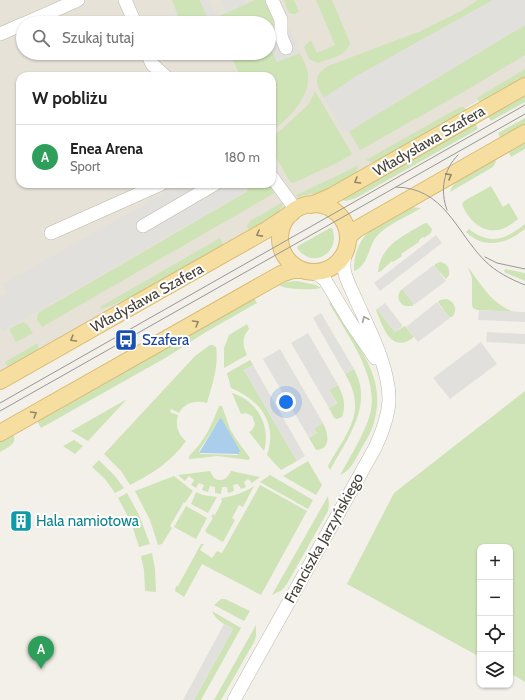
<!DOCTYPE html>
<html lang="pl">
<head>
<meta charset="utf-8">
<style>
  :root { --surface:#fff; --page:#f2f2f2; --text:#222; --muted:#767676; --line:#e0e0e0; --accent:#7c3aed }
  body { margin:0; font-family:Cabin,sans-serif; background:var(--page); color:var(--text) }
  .controls { position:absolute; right:12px; bottom:12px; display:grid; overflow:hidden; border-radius:8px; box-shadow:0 1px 3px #0004 }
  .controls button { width:36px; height:36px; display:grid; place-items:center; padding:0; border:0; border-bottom:1px solid var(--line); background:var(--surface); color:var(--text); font:20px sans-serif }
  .you { position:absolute; left:286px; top:402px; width:14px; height:14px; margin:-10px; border:3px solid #fff; border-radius:50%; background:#1a73e8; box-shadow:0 0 0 6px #1a73e833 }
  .badge { display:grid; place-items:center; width:26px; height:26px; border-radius:50%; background:var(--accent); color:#fff; font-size:13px; font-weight:700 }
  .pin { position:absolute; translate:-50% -33px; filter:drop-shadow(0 1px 2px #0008) }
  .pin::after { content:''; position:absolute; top:21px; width:14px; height:12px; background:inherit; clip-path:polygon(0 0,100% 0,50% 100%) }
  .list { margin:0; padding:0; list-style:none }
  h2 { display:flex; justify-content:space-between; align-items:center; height:52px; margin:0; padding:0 16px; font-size:17px }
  h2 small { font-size:13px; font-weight:400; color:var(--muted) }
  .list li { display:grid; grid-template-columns:26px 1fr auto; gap:12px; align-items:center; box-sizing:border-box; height:64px; padding:0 16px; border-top:1px solid var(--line) }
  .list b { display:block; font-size:15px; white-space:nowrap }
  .list p { margin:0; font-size:13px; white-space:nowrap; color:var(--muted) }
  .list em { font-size:13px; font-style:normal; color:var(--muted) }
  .icon { flex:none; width:22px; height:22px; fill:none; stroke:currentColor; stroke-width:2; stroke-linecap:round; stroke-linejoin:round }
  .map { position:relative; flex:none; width:525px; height:700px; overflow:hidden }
  .search { position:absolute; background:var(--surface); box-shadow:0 1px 3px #0004; left:16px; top:16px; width:260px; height:44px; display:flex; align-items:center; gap:10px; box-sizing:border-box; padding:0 14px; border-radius:22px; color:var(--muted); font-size:15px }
  .panel { position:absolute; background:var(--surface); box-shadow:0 1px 3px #0004; left:16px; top:72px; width:260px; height:116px; border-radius:12px }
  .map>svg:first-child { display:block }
</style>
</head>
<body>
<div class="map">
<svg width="525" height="700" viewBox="0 0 525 700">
  <rect width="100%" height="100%" fill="#f3f0e9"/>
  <path fill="#e6e2d7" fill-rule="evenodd" d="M0 0H525V73L386 155 0 376ZM23 23H269V53H23ZM20 76H272V184H20Z"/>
  <path fill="#cee3b6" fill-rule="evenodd" d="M172 0H200L209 21 208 23H181Z
    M255 0H266L275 21V31L269 37V23H215L217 17Z
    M284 0H294L299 12 294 14 289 13Z
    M316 0H332L350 43C347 56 328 59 318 63L309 59 304 47 311 40 317 53 335 45Z
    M478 0H493L355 77 324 98C316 84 312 76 328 66L421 31 461 11Z
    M525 25V55L465 91 360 150 349 131Z
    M269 44 277 62 300 53C303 60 308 68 308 76 310 98 288 119 272 131V76H240L230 53H269Z
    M525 69V77L481 104 477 98Z
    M315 91 352 154 337 163 293 183 290 182 272 150V136L281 130 309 104Z
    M525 94V102L491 121 488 116Z
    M460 107H464L468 111 377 162H371L366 160Z
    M525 118V125L501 139 498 133Z
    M475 123 478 129 356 198 346 201 342 200V198Z
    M525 141V149L511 157 508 151Z
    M495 159 496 162 493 167 450 192C455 176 481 167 495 159Z
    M358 165 357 171 354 175 320 194V192L300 196V197L294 196 345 172Z
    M245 184H272L278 191 42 327 37 320 38 313 248 191Z
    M491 186 503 207 509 203 518 219C513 223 508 227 502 229 483 235 468 220 462 204L464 201Z
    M283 202C282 215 260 225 249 232L247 226 250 221Z
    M412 207 421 208C407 217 387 224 376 237 368 248 368 266 354 271 353 258 359 239 370 231L369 230 406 209Z
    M425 223H427L432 229 431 233 424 238 423 237 419 240V242L401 254 402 256 393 262 392 261 380 272H378C380 245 405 235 425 223Z
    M525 224V229C506 244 485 250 466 232L469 229C490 246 506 239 525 224Z
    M330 228H332C342 253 312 270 297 248L298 246Z
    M220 238 224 246 134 296 102 309 100 307Z
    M440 262C447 263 450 268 449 275L446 279 435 267V264Z
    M468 267C482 286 491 303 514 312L477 310 473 308 472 305V278Z
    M505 269 525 273V281L504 272Z
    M297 281 316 285 321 288C314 290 285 290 279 285L286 282Z
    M401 290H403L413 303V306H405C399 303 396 297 401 290Z
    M254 298 257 303 206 332 167 357 41 428 37 421Z
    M446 299C455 301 458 310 452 317H449L438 302 440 300Z
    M333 300C341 314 348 327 356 341 372 368 383 390 374 422 372 431 367 439 362 447 356 458 352 470 340 475 350 457 362 438 369 418 382 379 347 335 329 303Z
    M377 309 395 332 405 326 414 337C391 355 383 327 376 310Z
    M23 322 27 324 33 333 16 342 10 331 11 328Z
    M247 324 249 329C242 337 242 345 247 355L224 368V348L229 335Z
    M38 343V348L36 352 8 368 5 362Z
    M210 345H213L216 347C219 366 212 385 207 403 196 400 185 402 179 413L171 409 170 412 178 415C175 426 178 434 186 441 172 461 152 474 130 485L121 471 104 454 195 356Z
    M250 360 253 365 244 370 297 461 281 470 267 455C278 423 260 400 231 388L227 373Z
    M354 369C374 405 347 439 330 470L328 466C347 432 368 412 345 374Z
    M338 385C344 396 346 405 342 417L337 419 334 418 329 408 337 403 329 390Z
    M525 391V682L510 673V547H480V657L347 584 394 493Z
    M232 393C258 401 271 426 264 451L249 432 252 430 255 424 252 416 246 413 241 414Z
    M127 399 88 441 71 431Z
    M219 406H222L230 429 236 439 250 458 249 460 217 456 191 459H189V456C205 441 211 426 219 406ZM220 418 222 419 240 453 237 455 200 454 199 451Z
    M323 423C328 432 332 450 316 450L309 438 317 433 314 428Z
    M13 434C18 444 8 447 0 452V441Z
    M74 440 83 446 75 454 63 446Z
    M99 460 114 475 124 488 115 493 105 479 92 467Z
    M308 461 322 485 316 495 283 476Z
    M210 471 214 478C222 483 227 479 231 471L260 477 252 483 248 479 244 482 246 487 241 489 238 484 233 485 234 491 228 493 227 487H222L221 494 215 493V487L210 486 208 492 202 490 204 485 199 483 196 488 191 485 194 480 189 476 185 481 178 475Z
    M270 475 313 500 308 509 260 482Z
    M174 476 193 491 185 503 184 502 170 526 172 528 162 544 158 545 150 520 135 491Z
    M260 485 307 511 261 595 202 564 184 597 175 591 176 586H178L201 544H204L200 550 212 558 217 551 222 553Z
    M254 486 243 507 239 505 232 518 235 520 223 542 207 533 205 531 213 518 211 517 213 514 215 515 222 501 221 499 222 498C233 496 244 493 254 486Z
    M196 492 203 495 217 497 208 513 191 504Z
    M127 493 139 515 150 544 139 547 131 522 118 498Z
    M328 496 329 505 328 511 287 584 282 590 272 595Z
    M186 506 207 518 196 539 174 527Z
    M152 553 155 569 156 592 145 591 144 570 141 556Z
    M221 599H225L250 611 244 621 214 605Z
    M212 611 241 628 201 700H194L233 629C225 624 216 621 212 611Z
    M256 625V636L254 642 221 700H214Z"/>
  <path fill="#e2e0dd" d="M200 0H209L217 17 209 21Z
    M221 0H245L246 4 226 13Z
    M493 0H525V25L349 131H343L324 98 355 77Z
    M290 28 300 53 277 62 269 44V37L275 31 285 30Z
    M180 184H242L244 192 3 331 0 325V296L7 293 3 284Z
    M436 235 442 243 380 291 374 283Z
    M434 265 446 281 414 305 402 289Z
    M437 302 450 318 418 342 406 327Z
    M385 303 403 326 395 332 377 309Z
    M479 310 525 312V322L478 320Z
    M321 313 354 369 345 374 313 318Z
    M487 332 525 334V344L486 342Z
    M308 333 338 385 329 390 337 404 329 408 291 343Z
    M481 342 497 364 450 399 433 378Z
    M280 349 323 423 315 428 317 433 309 438 263 359Z
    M253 365 305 456 297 461 244 370Z
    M224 624 233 629 194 700H183Z"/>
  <path fill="#abcfea" d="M220 418 222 419 240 451 239 454 199 453Z"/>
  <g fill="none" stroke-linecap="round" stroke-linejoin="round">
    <g stroke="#bdb8ac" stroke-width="14">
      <path id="minor" d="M125 0 135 23
        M272 0 281 20V36L286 48
        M26 23 78 0
        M0 34 23 24
        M147 53 152 64 165 76
        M272 177 296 210
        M143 226 215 184
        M51 233 161 184
        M310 272 319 275 325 280 349 320 375 358
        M234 700 375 448C382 433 388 418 389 401 390 369 369 329 356 300 348 281 340 272 346 251"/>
    </g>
    <g stroke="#d9bb71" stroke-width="18">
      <path id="major" d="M280 238a34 34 0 1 1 68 0a34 34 0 1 1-68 0Z
        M311 205 332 196 525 86
        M348 240 350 235 357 229 525 133
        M0 381 268 229 292 213
        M0 433 281 274 293 270H302"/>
    </g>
    <use href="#minor" stroke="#fff" stroke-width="13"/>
    <use href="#major" stroke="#f5dea0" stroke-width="16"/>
    <path stroke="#979797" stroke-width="1" d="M396 187C444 188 455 230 484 260 496 272 510 279 525 285
      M447 210C440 191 443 170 458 155
      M485 257 497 263 525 269
      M0 403 525 105
      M0 411 525 114"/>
  </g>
  <defs><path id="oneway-chevron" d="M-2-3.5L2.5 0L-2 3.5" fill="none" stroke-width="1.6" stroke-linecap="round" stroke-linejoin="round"/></defs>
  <g stroke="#958767">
    <use href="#oneway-chevron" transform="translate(449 176) rotate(-29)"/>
    <use href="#oneway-chevron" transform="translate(357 181) rotate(150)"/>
    <use href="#oneway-chevron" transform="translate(259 234) rotate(151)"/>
    <use href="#oneway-chevron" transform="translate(196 323) rotate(-30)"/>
    <use href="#oneway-chevron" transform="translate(73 339) rotate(150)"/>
    <use href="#oneway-chevron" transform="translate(34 414) rotate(-30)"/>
  </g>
  <use stroke="#a2a09c" href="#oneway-chevron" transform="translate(365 319) rotate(-114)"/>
  <defs>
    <g id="bus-square" transform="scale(1.15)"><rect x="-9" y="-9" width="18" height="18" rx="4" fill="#1a4fb4" stroke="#fff"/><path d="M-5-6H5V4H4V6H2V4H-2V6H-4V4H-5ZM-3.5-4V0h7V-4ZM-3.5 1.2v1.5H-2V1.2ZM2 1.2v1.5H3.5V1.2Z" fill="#fff"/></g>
    <g id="building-square" transform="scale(1.15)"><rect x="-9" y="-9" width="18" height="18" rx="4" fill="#0f9aa8" stroke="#fff"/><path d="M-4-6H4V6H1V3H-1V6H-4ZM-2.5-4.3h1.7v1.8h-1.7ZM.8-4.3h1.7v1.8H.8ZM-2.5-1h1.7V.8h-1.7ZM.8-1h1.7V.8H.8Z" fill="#fff"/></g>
  </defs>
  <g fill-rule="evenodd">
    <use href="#bus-square" x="126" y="340"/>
    <use href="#building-square" x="21" y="521"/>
  </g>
  <g text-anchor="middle" stroke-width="4" stroke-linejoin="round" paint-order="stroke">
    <g font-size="15" fill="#464038" stroke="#fff">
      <text transform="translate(429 141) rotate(-30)" y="5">Władysława Szafera</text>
      <text transform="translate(147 298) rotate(-29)" y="5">Władysława Szafera</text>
      <text transform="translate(324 538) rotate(-61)" y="5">Franciszka Jarzyńskiego</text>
    </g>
    <g font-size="15" fill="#164399" stroke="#fff" text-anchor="start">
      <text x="142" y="345">Szafera</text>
    </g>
    <g font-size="15" fill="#0d838f" stroke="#fff" text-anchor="start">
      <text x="36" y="526">Hala namiotowa</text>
    </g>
  </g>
</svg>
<div class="controls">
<button>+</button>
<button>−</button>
<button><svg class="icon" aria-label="locate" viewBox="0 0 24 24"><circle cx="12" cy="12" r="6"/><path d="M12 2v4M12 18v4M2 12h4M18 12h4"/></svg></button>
<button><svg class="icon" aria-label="layers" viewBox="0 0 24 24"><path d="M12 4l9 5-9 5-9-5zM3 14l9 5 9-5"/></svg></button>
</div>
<div class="you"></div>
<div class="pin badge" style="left:41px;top:669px;background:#2e9e5b">A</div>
<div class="search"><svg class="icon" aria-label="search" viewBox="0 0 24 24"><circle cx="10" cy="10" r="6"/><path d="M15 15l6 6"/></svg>Szukaj tutaj</div>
<section class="panel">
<h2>W pobliżu<small></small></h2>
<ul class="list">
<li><span class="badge" style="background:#2e9e5b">A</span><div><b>Enea Arena</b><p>Sport</p></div><em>180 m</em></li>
</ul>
</section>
</div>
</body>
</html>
